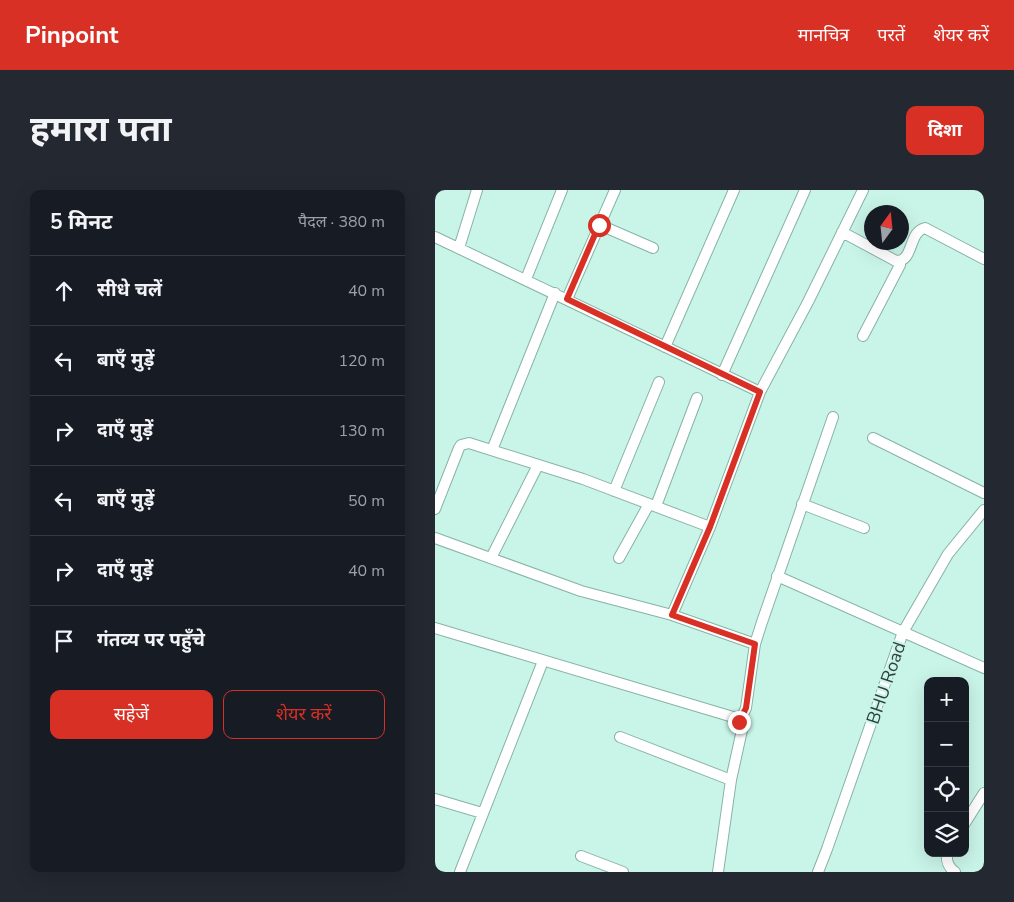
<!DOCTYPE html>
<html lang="hi">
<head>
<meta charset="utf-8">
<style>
  :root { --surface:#171b24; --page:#242831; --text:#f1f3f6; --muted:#9ea1a6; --line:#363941; --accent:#d93025 }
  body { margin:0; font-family:"Nunito Sans","Noto Sans Devanagari",sans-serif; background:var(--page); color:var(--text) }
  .controls { position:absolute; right:15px; bottom:15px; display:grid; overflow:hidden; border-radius:10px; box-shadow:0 5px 20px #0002 }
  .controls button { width:45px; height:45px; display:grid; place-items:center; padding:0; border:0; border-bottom:1px solid var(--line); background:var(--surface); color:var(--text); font:25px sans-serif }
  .compass { position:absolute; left:429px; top:15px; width:45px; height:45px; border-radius:50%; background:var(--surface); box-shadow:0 5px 20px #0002; rotate:15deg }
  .stop { position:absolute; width:15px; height:15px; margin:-11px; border:4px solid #d93025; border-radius:50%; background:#fff }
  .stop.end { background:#d93025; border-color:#fff; box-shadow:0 1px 5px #0008 }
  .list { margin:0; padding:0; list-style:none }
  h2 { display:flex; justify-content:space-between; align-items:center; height:65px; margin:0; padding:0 20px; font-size:21px }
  h2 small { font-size:16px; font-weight:400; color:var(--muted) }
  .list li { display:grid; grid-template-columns:32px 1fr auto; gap:15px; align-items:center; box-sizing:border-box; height:70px; padding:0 20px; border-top:1px solid var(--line) }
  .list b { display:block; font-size:19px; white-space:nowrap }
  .list em { font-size:16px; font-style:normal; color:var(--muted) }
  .actions { display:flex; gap:10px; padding:15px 20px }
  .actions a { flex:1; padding:11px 0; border:1px solid var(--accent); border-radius:10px; text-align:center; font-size:18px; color:var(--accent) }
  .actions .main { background:var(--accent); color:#fff }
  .icon { flex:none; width:28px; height:28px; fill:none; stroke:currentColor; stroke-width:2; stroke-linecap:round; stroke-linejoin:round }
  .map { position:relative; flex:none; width:549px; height:682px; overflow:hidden; border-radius:10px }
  header { display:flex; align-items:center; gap:30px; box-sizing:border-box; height:70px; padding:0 25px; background:var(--accent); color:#fff }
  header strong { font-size:24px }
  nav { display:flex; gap:28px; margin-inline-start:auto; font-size:18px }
  .intro { display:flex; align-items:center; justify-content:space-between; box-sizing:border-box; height:120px; padding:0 30px }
  h1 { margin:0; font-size:35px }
  .button { padding:12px 22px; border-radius:10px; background:var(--accent); color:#fff; font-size:18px; font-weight:700 }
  main { display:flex; gap:30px; padding:0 30px }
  aside { flex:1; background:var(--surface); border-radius:10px; box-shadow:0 5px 20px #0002 }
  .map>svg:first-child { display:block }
</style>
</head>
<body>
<header>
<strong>Pinpoint</strong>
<nav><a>मानचित्र</a><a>परतें</a><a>शेयर करें</a></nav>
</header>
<div class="intro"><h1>हमारा पता</h1><a class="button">दिशा</a></div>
<main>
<aside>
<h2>5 मिनट<small>पैदल · 380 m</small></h2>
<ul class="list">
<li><svg class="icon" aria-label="ahead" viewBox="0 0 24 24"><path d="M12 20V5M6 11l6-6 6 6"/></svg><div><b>सीधे चलें</b></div><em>40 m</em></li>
<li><svg class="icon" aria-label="left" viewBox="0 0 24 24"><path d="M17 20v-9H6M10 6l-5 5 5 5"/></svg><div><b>बाएँ मुड़ें</b></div><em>120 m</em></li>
<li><svg class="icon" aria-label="right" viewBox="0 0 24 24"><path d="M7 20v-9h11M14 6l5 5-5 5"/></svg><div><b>दाएँ मुड़ें</b></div><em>130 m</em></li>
<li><svg class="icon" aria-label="left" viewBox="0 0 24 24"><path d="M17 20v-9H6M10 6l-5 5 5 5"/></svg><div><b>बाएँ मुड़ें</b></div><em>50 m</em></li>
<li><svg class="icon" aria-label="right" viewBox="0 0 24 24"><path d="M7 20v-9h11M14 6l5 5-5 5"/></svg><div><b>दाएँ मुड़ें</b></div><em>40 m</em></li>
<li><svg class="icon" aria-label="arrive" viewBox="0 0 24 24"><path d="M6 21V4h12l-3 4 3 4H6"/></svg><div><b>गंतव्य पर पहुँचे</b></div></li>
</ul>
<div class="actions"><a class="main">सहेजें</a><a>शेयर करें</a></div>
</aside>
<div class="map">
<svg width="549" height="682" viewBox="0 0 549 682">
  <rect width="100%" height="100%" fill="#c9f4e8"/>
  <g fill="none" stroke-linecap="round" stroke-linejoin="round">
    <g stroke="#88b2a6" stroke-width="12">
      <path id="street" d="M165 35 218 58
        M407 42 461 71C479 72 473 42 490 38L549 69
        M0 47 325 202
        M24 58 42 0
        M91 89 127 0
        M132 109 180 0
        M428 146 465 75V72
        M230 157 299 0
        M287 185 370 0
        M438 248 549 303
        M57 260 120 103
        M179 301 224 192
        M367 314 429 338
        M221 316 262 208
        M0 319 24 258 26 255 34 253 148 289 275 337
        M0 348 146 401 237 425 320 454
        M56 368 103 275
        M184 368 214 314
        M342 386 549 478
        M237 425 275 337 325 202 373 112 428 0
        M0 438 298 527 305 531 307 540 296 590 283 682
        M305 531 311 518 320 454 327 432 398 227
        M185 547 296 590
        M0 609 47 623
        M530 633 549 603
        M512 663C511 671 514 678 520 682
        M146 666 188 682
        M25 682 108 471
        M383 682 392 659 468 442 513 364 549 320"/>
    </g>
    <use href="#street" stroke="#fff" stroke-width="10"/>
  </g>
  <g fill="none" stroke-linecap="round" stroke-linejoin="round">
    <path stroke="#d93025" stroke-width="6" d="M164 35 132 109 325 202 275 337 237 425 320 454 311 518 304 532"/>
  </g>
  <g text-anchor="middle" stroke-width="4.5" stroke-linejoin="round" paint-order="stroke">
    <g font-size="18" fill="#2f413c" stroke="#c9f4e8">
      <text transform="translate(451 493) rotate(-71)" y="6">BHU Road</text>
    </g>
  </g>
</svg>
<div class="controls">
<button>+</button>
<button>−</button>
<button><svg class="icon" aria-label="locate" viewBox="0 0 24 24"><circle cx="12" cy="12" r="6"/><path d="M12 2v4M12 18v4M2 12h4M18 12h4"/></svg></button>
<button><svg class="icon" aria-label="layers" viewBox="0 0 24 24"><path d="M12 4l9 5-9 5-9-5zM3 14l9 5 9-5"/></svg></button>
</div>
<svg class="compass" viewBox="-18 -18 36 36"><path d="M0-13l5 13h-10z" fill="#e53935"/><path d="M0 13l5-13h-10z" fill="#9ea1a6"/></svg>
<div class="stop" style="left:164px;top:35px"></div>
<div class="stop end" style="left:304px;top:532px"></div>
</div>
</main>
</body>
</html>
